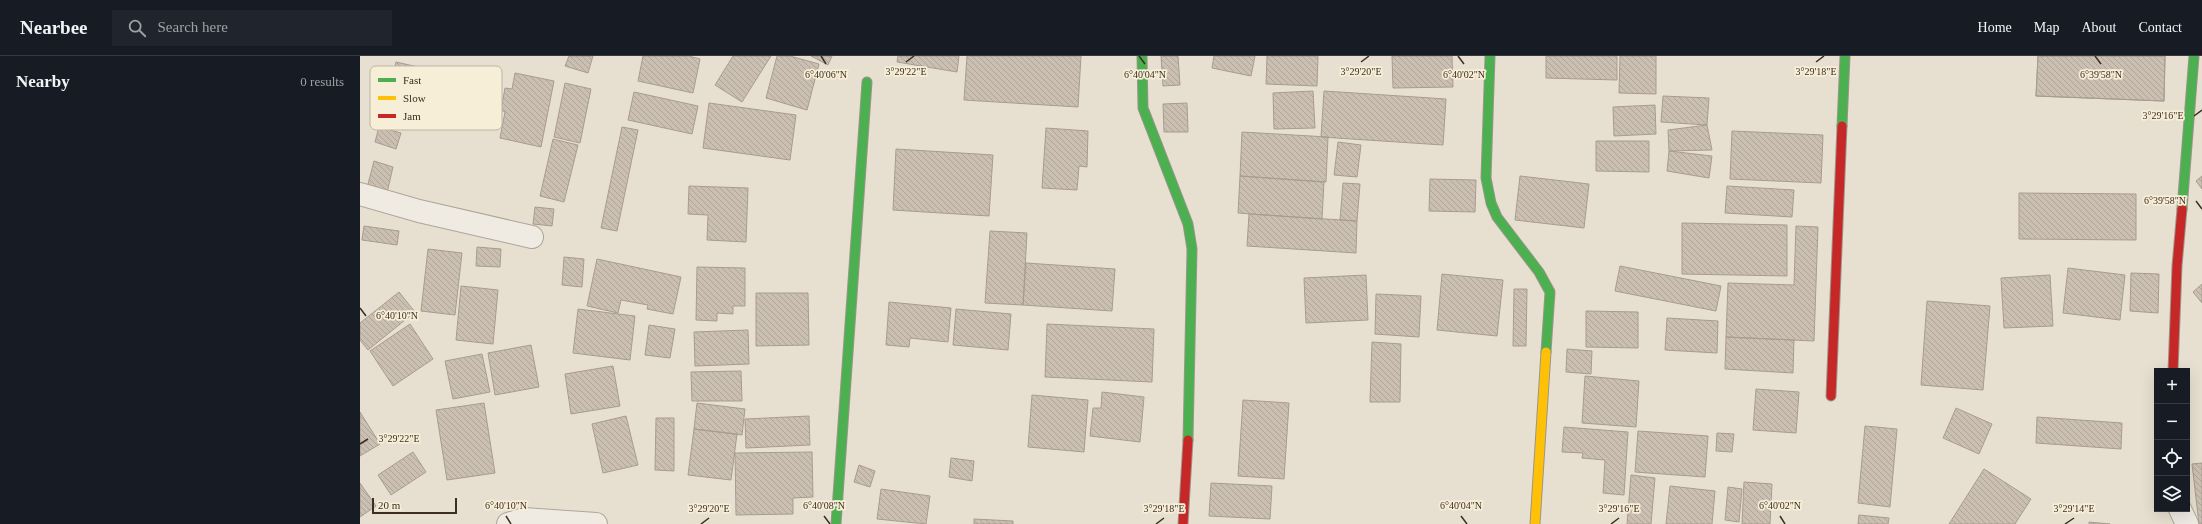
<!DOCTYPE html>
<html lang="en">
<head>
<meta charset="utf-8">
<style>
  :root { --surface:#171b24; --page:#20242c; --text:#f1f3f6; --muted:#9ea1a6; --line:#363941 }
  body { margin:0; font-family:"Times New Roman",serif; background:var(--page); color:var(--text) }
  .controls { position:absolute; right:12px; bottom:12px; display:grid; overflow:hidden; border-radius:0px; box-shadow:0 4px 16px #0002 }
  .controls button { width:36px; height:36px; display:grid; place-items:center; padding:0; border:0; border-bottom:1px solid var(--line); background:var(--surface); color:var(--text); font:20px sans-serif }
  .scale { position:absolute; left:12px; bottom:10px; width:85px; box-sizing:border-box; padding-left:4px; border:2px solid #3d2e20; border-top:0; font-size:11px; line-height:14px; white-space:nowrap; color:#3d2e20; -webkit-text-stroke:3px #f7eed8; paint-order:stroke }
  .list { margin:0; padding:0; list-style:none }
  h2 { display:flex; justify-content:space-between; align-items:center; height:52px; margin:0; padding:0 16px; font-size:17px }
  h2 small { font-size:13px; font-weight:400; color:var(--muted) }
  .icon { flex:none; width:22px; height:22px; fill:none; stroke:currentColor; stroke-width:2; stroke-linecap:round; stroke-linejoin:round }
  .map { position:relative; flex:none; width:1842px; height:468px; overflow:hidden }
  header { display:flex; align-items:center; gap:24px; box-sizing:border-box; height:56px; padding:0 20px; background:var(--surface); border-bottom:1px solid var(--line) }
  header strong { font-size:19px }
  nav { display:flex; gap:22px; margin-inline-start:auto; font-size:14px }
  .search { width:280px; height:36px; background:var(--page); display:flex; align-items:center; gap:10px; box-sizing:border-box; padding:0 14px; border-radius:0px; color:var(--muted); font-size:15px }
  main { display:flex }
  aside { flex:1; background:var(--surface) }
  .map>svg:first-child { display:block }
</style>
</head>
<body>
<header>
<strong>Nearbee</strong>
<div class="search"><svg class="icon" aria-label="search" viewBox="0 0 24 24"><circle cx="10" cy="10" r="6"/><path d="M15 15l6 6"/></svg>Search here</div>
<nav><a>Home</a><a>Map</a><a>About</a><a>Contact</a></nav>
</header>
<main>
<aside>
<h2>Nearby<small>0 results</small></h2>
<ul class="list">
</ul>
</aside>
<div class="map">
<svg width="1842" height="468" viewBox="0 0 1842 468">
  <defs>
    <pattern id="building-back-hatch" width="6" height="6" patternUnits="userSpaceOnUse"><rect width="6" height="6" fill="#cbbfb2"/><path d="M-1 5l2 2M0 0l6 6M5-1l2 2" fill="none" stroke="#afa499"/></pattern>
  </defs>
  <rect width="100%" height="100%" fill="#e7e0d1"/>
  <path fill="url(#building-back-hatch)" stroke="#a89c90" d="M209 0H233L228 17 205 10Z
    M283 0H329L340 3 333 37 278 25Z
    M373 0H411L382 46 355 29Z
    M417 0H430L459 8 447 54 406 42Z
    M451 0H472L468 9Z
    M538 0H599L597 16 537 6Z
    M607 0H721L718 51 604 44Z
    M801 0H818L820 29 803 30Z
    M854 0H895L891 20 852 12Z
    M907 0H958L957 30 906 28Z
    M1032 0H1092L1093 31 1033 32Z
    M1186 0H1257V24L1186 22Z
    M1260 0H1296V38L1259 37Z
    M1678 0H1805L1804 45 1676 40Z
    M1678 0H1805L1804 45 1676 40Z
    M36 6 58 11 47 58 26 54Z
    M155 17 194 25 181 91 140 82 145 56 141 54 145 32 152 33Z
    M205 27 231 33 220 87 194 81Z
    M953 35 955 72 914 73 913 37Z
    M964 35 1086 43 1083 89 961 81Z
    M274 36 338 50 332 78 268 64Z
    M1303 40 1349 42 1347 69 1301 66Z
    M349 47 436 59 430 104 343 92Z
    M827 47 828 76H804L803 48Z
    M1295 49 1296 78 1254 80 1253 51Z
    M1347 69 1352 94 1309 95 1308 74Z
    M19 71 41 77 36 93 15 86Z
    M262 71 278 74 257 175 241 172Z
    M686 72 728 75 727 111 719 110 717 134 682 132Z
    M1372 75 1463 79 1461 127 1370 123Z
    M882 76 968 81 966 126 880 120Z
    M193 83 218 89 204 146 180 140Z
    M1236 85H1289V116L1236 115Z
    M978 86 1001 89 997 121 974 119Z
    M536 93 633 99 629 160 533 154Z
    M1309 95 1352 100 1349 122 1307 115Z
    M14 105 33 111 26 141 6 136Z
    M880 120 964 126 962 163 878 157Z
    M1160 120 1229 128 1224 172 1155 164Z
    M1842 120V133L1836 125Z
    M1070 123 1116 124 1115 156 1069 155Z
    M983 127 1000 128 997 165 980 164Z
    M329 130 388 132 386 186 347 184 348 159 328 158Z
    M1367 130 1434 134 1432 161 1365 157Z
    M1659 137 1776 138V184L1659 183Z
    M175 151 194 153 192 170 173 168Z
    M889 158 997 165 996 197 887 190Z
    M1322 167 1427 169V220L1322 218Z
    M4 170 39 175 37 189 2 184Z
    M1436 170 1458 171 1454 285 1366 281 1368 227 1434 229Z
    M630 175 667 177 663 249 625 247Z
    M117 191 141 193 140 211 116 210Z
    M68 193 102 197 95 259 61 255Z
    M204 201 224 203 222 231 202 229Z
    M237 203 321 221 313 258 287 253 288 249 261 244 258 257 227 250Z
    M666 207 755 213 752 255 663 249Z
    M1260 210 1361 230 1356 255 1255 235Z
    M337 211 385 212V250H373V258L357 257V265L336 264Z
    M1708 212 1765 219 1760 264 1703 257Z
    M1771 217 1799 218 1798 257 1770 255Z
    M1082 218 1143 224 1137 280 1077 274Z
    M1006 219 1008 264 946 267 944 222Z
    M1690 219 1693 270 1644 272 1641 222Z
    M1842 228V247L1833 236Z
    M101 230 138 234 133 288 96 284Z
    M1154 233H1167L1166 290H1153Z
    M39 236 55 256 8 294 0 284V267Z
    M396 237H448L449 289 396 290Z
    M1016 238 1061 240 1059 281 1015 278Z
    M1567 245 1630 250 1623 334 1561 329Z
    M529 246 591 252 588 286 550 282 549 291 526 289Z
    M218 253 275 260 270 304 213 297Z
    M596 253 651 258 648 294 593 289Z
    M1226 255 1278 256V292L1226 291Z
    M1307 262 1358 265 1357 297 1305 294Z
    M50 268 73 303 33 330 10 295Z
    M687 268 794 273 792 326 685 321Z
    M289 269 315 273 310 302 285 299Z
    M388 274 389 308 335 310 334 276Z
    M1366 281 1434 284 1433 317 1365 313Z
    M1012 286 1041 288 1040 346H1010Z
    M171 289 179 331 135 339 128 297Z
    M1207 293 1232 295 1231 318 1206 316Z
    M122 298 130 336 93 343 85 305Z
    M253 310 260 350 211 358 205 318Z
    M381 315 382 345H332L331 316Z
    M1225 320 1279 325 1276 371 1222 367Z
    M1396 333 1439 336 1436 377 1393 374Z
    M742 336 784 341 780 386 730 380 733 352H741Z
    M672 339 728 344 724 396 668 391Z
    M883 344 929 347 924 423 878 420Z
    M124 347 135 417 87 424 76 354Z
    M337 347 385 353 382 379 334 373Z
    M1596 352 1632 368 1619 398 1583 382Z
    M0 356 20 388 0 400Z
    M266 360 278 409 243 417 232 368Z
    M449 360 450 389 386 392 385 363Z
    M1677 361 1762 367 1761 393 1676 387Z
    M296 362H314V415L295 414Z
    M1505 370 1537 373 1530 451 1498 447Z
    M1204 371 1268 376 1264 439 1243 437 1245 404 1222 402 1223 397 1202 396Z
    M334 373 377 378 371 424 328 419Z
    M1278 375 1348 380 1345 421 1275 416Z
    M1357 377 1374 378 1372 396 1356 395Z
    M53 396 66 416 31 439 18 419Z
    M452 396 453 441 433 442V458L376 459 375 397Z
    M591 402 614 405 612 425 589 421Z
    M1842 407V468H1839L1832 408Z
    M499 409 515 415 510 431 494 426Z
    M1624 413 1671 443 1655 468H1589Z
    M1271 419 1295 422 1291 468H1267Z
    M1384 426 1412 428 1410 468H1382Z
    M0 427 16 450 0 461Z
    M851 427 912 430 910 463 849 460Z
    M1310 430 1355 435 1352 468H1306Z
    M1368 431 1382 433 1379 466 1365 464Z
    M521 433 570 440 566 468 517 463Z
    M1499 459 1529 462 1528 468H1498Z
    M614 463 653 465V468H614Z
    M1729 466 1750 468H1729Z"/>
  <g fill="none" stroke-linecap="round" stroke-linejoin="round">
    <g stroke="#ada599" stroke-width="24">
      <path id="street" d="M0 138 59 155 172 181
        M1820 453 1827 468
        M148 468 164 463 236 468"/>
    </g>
    <g stroke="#9c958a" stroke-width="11">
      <path id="fast" d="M782 0 783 52 828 168 832 193 828 384
        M1130 0 1126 122 1131 147 1137 161 1179 216 1190 236 1186 296
        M1482 70 1485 0
        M1822 153 1834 0
        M476 468 507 26"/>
    </g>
    <g stroke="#9c958a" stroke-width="11">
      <path id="slow" d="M1175 468 1186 296"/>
    </g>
    <g stroke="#9c958a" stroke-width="11">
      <path id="jam" d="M1813 315 1817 210 1822 153
        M1471 340 1482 70
        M823 468 828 384"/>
    </g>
    <use href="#street" stroke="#efebe3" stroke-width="22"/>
    <use href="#fast" stroke="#4caf50" stroke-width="9"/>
    <use href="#slow" stroke="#ffc107" stroke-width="9"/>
    <use href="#jam" stroke="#c62828" stroke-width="9"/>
  </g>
  <path fill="none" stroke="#3d2e20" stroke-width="1.5" d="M461 0 466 8M779 0 785 8M1098 0 1104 8M1735 0 1741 8M546 6 554 0M1001 6 1009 0M1456 6 1464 0M1834 60 1842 54M1836 145 1842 153M0 252 6 260M0 388 8 383M146 460 151 468M464 460 470 468M1101 460 1107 468M1420 460 1425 468M341 468 349 462M796 468 804 462M1251 468 1259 462M1705 468 1714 462"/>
  <rect x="10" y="10" width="132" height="64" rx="6" fill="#f7eed8" stroke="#bfb4a1" stroke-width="1"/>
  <rect x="18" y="22" width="18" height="4" fill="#4caf50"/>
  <rect x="18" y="40" width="18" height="4" fill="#ffc107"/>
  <rect x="18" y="58" width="18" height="4" fill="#c62828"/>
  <g font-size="11" fill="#3d2e20">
    <text x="43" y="28">Fast</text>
    <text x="43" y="46">Slow</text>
    <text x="43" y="64">Jam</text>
  </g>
  <g font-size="10" text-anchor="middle" fill="#3d2e20" stroke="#f7eed8" stroke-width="3.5" stroke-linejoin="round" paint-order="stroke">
    <text x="546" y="19">3°29'22"E</text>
    <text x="1001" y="19">3°29'20"E</text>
    <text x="1456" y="19">3°29'18"E</text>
    <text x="1104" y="22">6°40'02"N</text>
    <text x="466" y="22">6°40'06"N</text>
    <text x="785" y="22">6°40'04"N</text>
    <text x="1741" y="22">6°39'58"N</text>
    <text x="1803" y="63">3°29'16"E</text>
    <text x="1805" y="148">6°39'58"N</text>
    <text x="37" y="263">6°40'10"N</text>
    <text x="39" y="386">3°29'22"E</text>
    <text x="146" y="453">6°40'10"N</text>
    <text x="464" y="453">6°40'08"N</text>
    <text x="1101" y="453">6°40'04"N</text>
    <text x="1420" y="453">6°40'02"N</text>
    <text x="349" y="456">3°29'20"E</text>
    <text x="804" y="456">3°29'18"E</text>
    <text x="1259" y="456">3°29'16"E</text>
    <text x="1714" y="456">3°29'14"E</text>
  </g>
</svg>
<div class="controls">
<button>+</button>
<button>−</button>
<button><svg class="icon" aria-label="locate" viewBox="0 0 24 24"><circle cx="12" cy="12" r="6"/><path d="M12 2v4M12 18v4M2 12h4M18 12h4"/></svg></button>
<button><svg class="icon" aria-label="layers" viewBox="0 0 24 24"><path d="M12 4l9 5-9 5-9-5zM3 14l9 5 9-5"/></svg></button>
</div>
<div class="scale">20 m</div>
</div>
</main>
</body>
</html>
